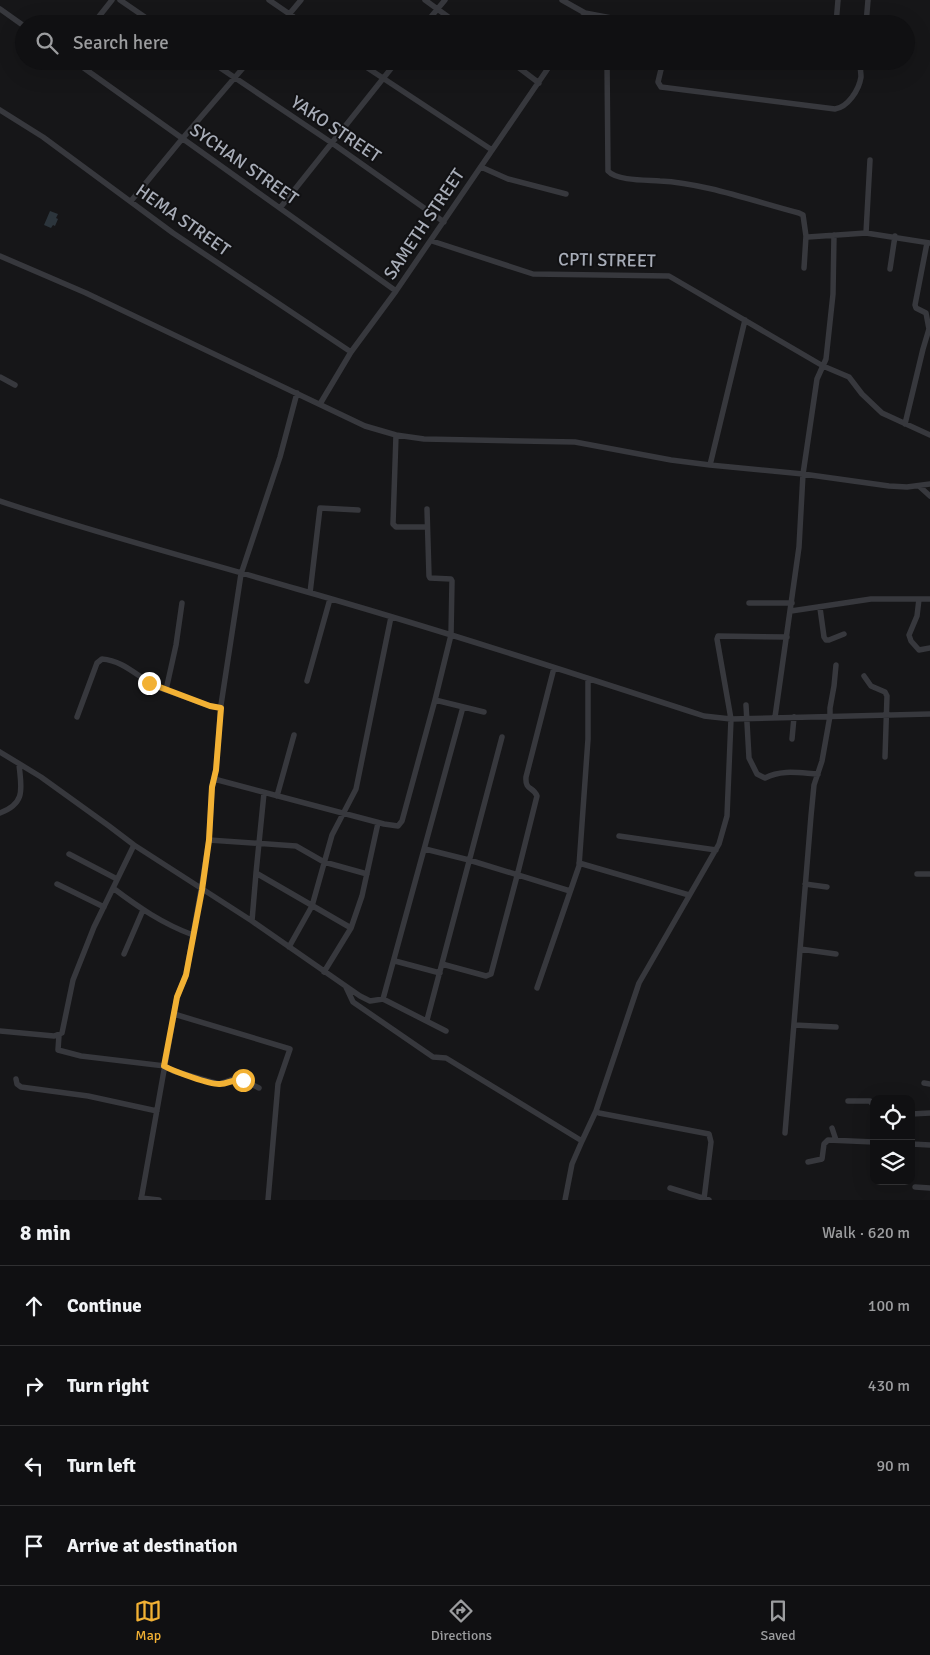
<!DOCTYPE html>
<html lang="en">
<head>
<meta charset="utf-8">
<style>
  :root { --surface:#101012; --page:#19191b; --text:#f1f3f6; --muted:#9c9d9f; --line:#303032; --accent:#f2b134 }
  body { margin:0; font-family:Signika,sans-serif; background:var(--page); color:var(--text) }
  .controls { position:absolute; right:15px; bottom:15px; display:grid; overflow:hidden; border-radius:10px; box-shadow:0 5px 20px #0002 }
  .controls button { width:45px; height:45px; display:grid; place-items:center; padding:0; border:0; border-bottom:1px solid var(--line); background:var(--surface); color:var(--text); font:25px sans-serif }
  .stop { position:absolute; width:15px; height:15px; margin:-11px; border:4px solid #f2b134; border-radius:50%; background:#fff }
  .stop.end { background:#f2b134; border-color:#fff; box-shadow:0 1px 5px #0008 }
  .list { margin:0; padding:0; list-style:none }
  h2 { display:flex; justify-content:space-between; align-items:center; height:65px; margin:0; padding:0 20px; font-size:21px }
  h2 small { font-size:16px; font-weight:400; color:var(--muted) }
  .list li { display:grid; grid-template-columns:32px 1fr auto; gap:15px; align-items:center; box-sizing:border-box; height:80px; padding:0 20px; border-top:1px solid var(--line) }
  .list b { display:block; font-size:19px; white-space:nowrap }
  .list em { font-size:16px; font-style:normal; color:var(--muted) }
  .icon { flex:none; width:28px; height:28px; fill:none; stroke:currentColor; stroke-width:2; stroke-linecap:round; stroke-linejoin:round }
  .map { position:relative; flex:none; width:930px; height:1200px; overflow:hidden }
  .search { position:absolute; background:var(--surface); box-shadow:0 5px 20px #0002; left:15px; right:15px; top:15px; height:55px; display:flex; align-items:center; gap:12px; box-sizing:border-box; padding:0 18px; border-radius:28px; color:var(--muted); font-size:19px }
  .sheet { height:385px; background:var(--surface) }
  nav { display:flex; justify-content:space-around; align-items:center; box-sizing:border-box; height:70px; border-top:1px solid var(--line); background:var(--surface); font-size:14px; color:var(--muted) }
  nav a { display:grid; justify-items:center; gap:2px }
  nav .on { color:var(--accent) }
  .map>svg:first-child { display:block }
</style>
</head>
<body>
<div class="map">
<svg width="930" height="1200" viewBox="0 0 930 1200">
  <rect width="100%" height="100%" fill="#161618"/>
  <path fill="#2c353c" d="M50 211 58 214 56 218 58 219 55 226 53 225 51 228 44 225Z"/>
  <g fill="none" stroke-linecap="round" stroke-linejoin="round">
    <path stroke="#37383d" stroke-width="5.5" d="M120 0 155 24
      M269 0 304 24
      M425 0 458 24
      M562 0 585 13 643 24
      M0 9 24 26
      M93 24 112 0
      M281 24 301 0
      M425 24 445 0
      M578 24 585 13
      M836 24 838 0
      M866 24 868 0
      M74 61 396 291
      M210 61 332 143 444 222
      M357 61 492 150
      M510 61 539 83
      M607 61 608 171C617 181 646 180 660 181 704 183 756 202 799 213L803 215 806 236 808 237 866 233 930 243
      M663 61 658 82 661 87 835 109C848 107 859 90 861 77 861 71 859 67 862 61
      M806 61 860 65
      M0 110 43 137 173 233 351 352
      M481 167 508 179 566 194
      M131 201 182 139 249 61
      M280 208 397 61
      M866 233 870 160
      M432 241 533 274 669 276 823 366 849 377 862 394 882 413 930 435
      M0 256 86 293 365 426 396 435 424 439 575 442 671 460 710 465 803 474 889 486 907 487 930 484
      M804 268 806 236
      M890 269 895 236
      M0 377 15 385
      M320 404 351 352 396 291 553 61
      M905 424 923 349 929 329 926 313 916 308 915 305 927 243
      M396 435 393 524 396 527H427
      M710 465 745 320
      M919 486 930 496
      M0 501C98 534 198 560 297 589 434 628 569 672 704 716L731 719 930 714
      M427 509 429 576 430 578 451 579 452 581 451 635 435 700 484 712
      M310 593 320 508 358 510
      M919 599 917 616 909 635 911 641 919 650 930 648
      M182 603 176 645 166 690 210 706 221 708
      M749 603H792
      M820 608 824 637 826 640H829L844 634
      M791 611 871 599H930
      M864 676 871 686 885 692 887 696 885 757
      M307 681 330 599
      M746 705 749 758 757 774 765 778C782 769 800 773 818 774
      M77 717 97 663 102 659C128 661 142 683 166 690
      M775 717 799 547 803 474 817 379 826 359 833 294 834 235
      M792 739 794 717
      M0 752 41 777 109 826 134 845 252 921 360 996 370 1001 383 999 446 1031
      M214 779 384 824 398 826 402 821 435 700
      M277 796 294 735
      M0 813C27 803 21 787 19 764
      M619 836 716 850
      M209 840 296 846 324 862 367 874
      M425 849 469 860 570 891
      M69 854 117 879
      M579 863 689 895
      M256 873 264 793
      M917 874H930
      M57 884 104 907
      M805 884 827 887
      M113 888C138 907 163 924 193 935
      M252 921 256 873 351 928
      M289 947 312 906 332 835 356 789 391 617
      M800 949 836 954
      M124 954 143 910
      M395 961 440 973
      M442 964 486 976 491 974 517 876 537 796C533 786 525 791 526 777L554 668
      M324 972 351 928 362 896 378 823
      M346 987 353 1002 433 1057 446 1058 582 1141 596 1111
      M537 988 579 866 588 739V679
      M383 999 463 707
      M174 1014 290 1049 278 1084 268 1200
      M427 1020 502 737
      M794 1025 836 1027
      M0 1031 54 1036 62 1033 73 980 94 927 134 845
      M59 1035 58 1050 81 1056 165 1066 173 1071 219 1084 233 1079 243 1080 259 1088
      M16 1079 17 1084 21 1087 88 1096 157 1111
      M924 1083 930 1084
      M848 1101H870L874 1106
      M911 1114 930 1113
      M832 1128 836 1140
      M785 1133 811 816 814 785 822 761 830 716V708L834 686 836 665
      M911 1144 930 1145
      M808 1162 822 1159 824 1144 828 1140 874 1142
      M915 1187 930 1188
      M670 1188 709 1200
      M141 1198 159 1200
      M704 1199 711 1142 709 1134 599 1113 596 1111 639 983 719 844 727 816 731 719 717 639 718 636 787 637
      M141 1200 177 997 186 975 201 890 209 840 212 787 216 770 221 705 241 574 280 457 297 393
      M565 1200 572 1164 582 1141"/>
  </g>
  <g fill="none" stroke-linecap="round" stroke-linejoin="round">
    <path stroke="#f2b134" stroke-width="6" d="M149 683 210 706 221 708 216 770 212 787 209 840 202 890 186 975 177 997 164 1066C173 1071 211 1085 220 1084 229 1084 230 1079 243 1080"/>
  </g>
  <g text-anchor="middle" stroke-width="4" stroke-linejoin="round" paint-order="stroke">
    <g font-size="18" fill="#a8adb8" stroke="#111113">
      <text transform="translate(336 129) rotate(34)" y="6">YAKO STREET</text>
      <text transform="translate(244 164) rotate(35)" y="6">SYCHAN STREET</text>
      <text transform="translate(183 220) rotate(35)" y="6">HEMA STREET</text>
      <text transform="translate(424 224) rotate(-56)" y="6">SAMETH STREET</text>
      <text transform="translate(607 260) rotate(1)" y="6">CPTI STREET</text>
    </g>
  </g>
</svg>
<div class="controls">
<button><svg class="icon" aria-label="locate" viewBox="0 0 24 24"><circle cx="12" cy="12" r="6"/><path d="M12 2v4M12 18v4M2 12h4M18 12h4"/></svg></button>
<button><svg class="icon" aria-label="layers" viewBox="0 0 24 24"><path d="M12 4l9 5-9 5-9-5zM3 14l9 5 9-5"/></svg></button>
</div>
<div class="stop" style="left:243px;top:1080px"></div>
<div class="stop end" style="left:149px;top:683px"></div>
<div class="search"><svg class="icon" aria-label="search" viewBox="0 0 24 24"><circle cx="10" cy="10" r="6"/><path d="M15 15l6 6"/></svg>Search here</div>
</div>
<section class="sheet">
<h2>8 min<small>Walk · 620 m</small></h2>
<ul class="list">
<li><svg class="icon" aria-label="ahead" viewBox="0 0 24 24"><path d="M12 20V5M6 11l6-6 6 6"/></svg><div><b>Continue</b></div><em>100 m</em></li>
<li><svg class="icon" aria-label="right" viewBox="0 0 24 24"><path d="M7 20v-9h11M14 6l5 5-5 5"/></svg><div><b>Turn right</b></div><em>430 m</em></li>
<li><svg class="icon" aria-label="left" viewBox="0 0 24 24"><path d="M17 20v-9H6M10 6l-5 5 5 5"/></svg><div><b>Turn left</b></div><em>90 m</em></li>
<li><svg class="icon" aria-label="arrive" viewBox="0 0 24 24"><path d="M6 21V4h12l-3 4 3 4H6"/></svg><div><b>Arrive at destination</b></div></li>
</ul>
</section>
<nav>
<a class="on"><svg class="icon" aria-label="map" viewBox="0 0 24 24"><path d="M3 6l6-2 6 2 6-2v14l-6 2-6-2-6 2zM9 4v14M15 6v14"/></svg>Map</a>
<a><svg class="icon" aria-label="directions" viewBox="0 0 24 24"><path d="M12 3l9 9-9 9-9-9zM9 14v-3h6M13 9l2 2-2 2"/></svg>Directions</a>
<a><svg class="icon" aria-label="saved" viewBox="0 0 24 24"><path d="M7 4h10v16l-5-4-5 4z"/></svg>Saved</a>
</nav>
</body>
</html>
